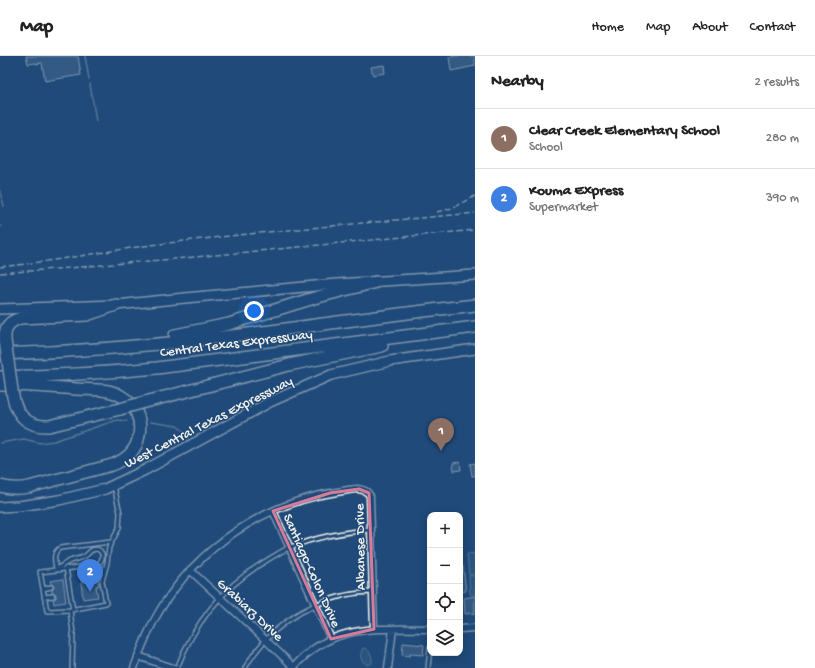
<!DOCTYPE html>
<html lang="en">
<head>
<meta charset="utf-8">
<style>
  :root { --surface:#fff; --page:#f6f6f6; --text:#222; --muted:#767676; --line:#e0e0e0; --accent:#7c3aed }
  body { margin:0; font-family:"Gochi Hand",sans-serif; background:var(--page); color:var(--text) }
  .controls { position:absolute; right:12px; bottom:12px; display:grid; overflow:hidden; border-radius:8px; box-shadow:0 2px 10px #0003 }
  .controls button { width:36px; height:36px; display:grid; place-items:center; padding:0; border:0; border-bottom:1px solid var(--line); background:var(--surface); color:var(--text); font:20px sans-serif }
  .you { position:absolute; left:254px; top:255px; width:14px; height:14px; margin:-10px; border:3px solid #fff; border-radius:50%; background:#1a73e8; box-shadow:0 0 0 6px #1a73e833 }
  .badge { display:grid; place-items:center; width:26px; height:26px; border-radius:50%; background:var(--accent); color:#fff; font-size:13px; font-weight:700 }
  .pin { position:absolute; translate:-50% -33px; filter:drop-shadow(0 1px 2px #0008) }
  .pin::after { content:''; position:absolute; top:21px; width:14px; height:12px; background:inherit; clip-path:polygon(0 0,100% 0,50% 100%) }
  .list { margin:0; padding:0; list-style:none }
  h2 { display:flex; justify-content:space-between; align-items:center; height:52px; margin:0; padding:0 16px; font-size:17px }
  h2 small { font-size:13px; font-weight:400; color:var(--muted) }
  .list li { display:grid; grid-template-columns:26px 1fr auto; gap:12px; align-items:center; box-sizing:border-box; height:60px; padding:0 16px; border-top:1px solid var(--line) }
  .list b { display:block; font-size:15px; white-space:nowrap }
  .list p { margin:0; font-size:13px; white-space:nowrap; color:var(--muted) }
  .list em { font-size:13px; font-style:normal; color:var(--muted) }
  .icon { flex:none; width:22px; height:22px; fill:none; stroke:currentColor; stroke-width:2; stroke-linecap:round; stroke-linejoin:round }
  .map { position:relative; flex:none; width:475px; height:612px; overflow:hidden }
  header { display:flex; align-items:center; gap:24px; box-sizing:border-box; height:56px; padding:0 20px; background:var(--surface); border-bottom:1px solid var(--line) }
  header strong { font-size:19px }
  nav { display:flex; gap:22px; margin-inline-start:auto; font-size:14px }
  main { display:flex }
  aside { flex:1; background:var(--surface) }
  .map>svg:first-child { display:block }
</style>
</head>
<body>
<header>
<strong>Map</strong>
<nav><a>Home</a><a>Map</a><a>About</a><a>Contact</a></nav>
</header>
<main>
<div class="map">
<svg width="475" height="612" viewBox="0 0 475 612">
  <rect width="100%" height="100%" fill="#1f4a7a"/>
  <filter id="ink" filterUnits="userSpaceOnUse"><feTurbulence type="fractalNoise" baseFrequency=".025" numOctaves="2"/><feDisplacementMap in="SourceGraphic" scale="8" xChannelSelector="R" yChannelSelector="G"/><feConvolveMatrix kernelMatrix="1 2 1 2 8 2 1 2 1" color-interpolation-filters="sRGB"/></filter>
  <g filter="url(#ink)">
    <path fill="#3a5f88" stroke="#97a8b8" d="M475 497V518L469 519 467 498Z
      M469 520H475V538H470Z
      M363 592C369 592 373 601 372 607L368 609C360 606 359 599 363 592Z"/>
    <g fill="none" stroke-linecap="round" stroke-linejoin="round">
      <path stroke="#9cacbb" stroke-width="1.5" d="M85 0 89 23
        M90 28 96 65
        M0 135 4 150
        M0 172 1 170
        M150 366 177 370 185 376
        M0 387 24 383 40 387 54 385 117 364 127 365"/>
    </g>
    <path fill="#4d6e92" stroke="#f4f1e8" d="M26 0H78L81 19 45 25 42 7 36 8V7L28 8Z
      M456 0H475V10L451 15 449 1Z
      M384 9 385 17 373 19 371 11Z
      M460 406 461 414 454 415 453 407Z
      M475 407V420H472L470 408Z
      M460 510H463L466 535 460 536Z
      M63 523 66 546 54 548 53 543 56 542V539L55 537H52V534L53 533 54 531 53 529 51 528 50 525Z
      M98 523 99 530H96L98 541 83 543 81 526Z
      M475 540V557L465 558 464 542Z
      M403 587 424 589 423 599 410 598V600L402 599Z"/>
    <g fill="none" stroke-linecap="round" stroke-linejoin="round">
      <g stroke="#f4f1e8" stroke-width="6">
        <path id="service" d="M111 486 60 492C52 497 55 505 56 513 61 511 65 507 70 505 75 503 80 503 85 500 87 499 89 496 92 494 101 490 107 501 97 509L40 516 47 555 70 554 106 547 102 525 107 507 109 491 119 472 120 457 114 430
          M66 512 73 554
          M43 533 51 531
          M44 541 53 540
          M70 554 73 577 72 612
          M177 612C195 565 226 528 269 503 276 499 283 494 291 491 316 481 343 476 370 474
          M245 612C266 575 301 550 342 540 352 537 362 537 372 536
          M428 612 430 592"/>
      </g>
      <g stroke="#f4f1e8" stroke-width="9">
        <path id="minor" d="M273 455 331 583
          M190 514 256 575 294 611
          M460 573 475 572
          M138 600 173 612
          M134 612C141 592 149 572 160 554 199 491 264 447 337 436 347 435 364 428 370 440L374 573
          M293 612C331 567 377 573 430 573
          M388 612 393 573"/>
      </g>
      <g stroke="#f4f1e8" stroke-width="12">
        <path id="secondary" d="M0 253 116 249 185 242 337 228 475 219
          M0 451 19 450 59 444 105 433 145 414 270 346 331 319 390 305 475 293"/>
      </g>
      <g stroke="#f4f1e8" stroke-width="14">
        <path id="motorway" d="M175 279 229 268 314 242 376 226
          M5 284C4 272 9 265 21 262L87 259 116 249
          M0 298C74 296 149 290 223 281 307 271 391 258 475 249
          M0 321C52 320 105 317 157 312L475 271
          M0 329C25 329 51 331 76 333 91 334 109 332 121 340 135 348 142 363 139 379 137 394 126 404 112 409L29 431C19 433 10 433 0 430
          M13 341C17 361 29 371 49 370L120 353
          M145 346 289 309 382 290"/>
      </g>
      <use href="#service" stroke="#1f4a7a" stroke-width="3"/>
      <use href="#minor" stroke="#1f4a7a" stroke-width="6"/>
      <use href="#secondary" stroke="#1f4a7a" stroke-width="9"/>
      <use href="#motorway" stroke="#1f4a7a" stroke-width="11"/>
      <path stroke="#f4f1e8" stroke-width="1.5" stroke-dasharray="6 3" stroke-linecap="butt" d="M437 156 452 152 475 140
        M0 211C48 206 96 197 144 190 254 176 365 167 475 157
        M0 217 56 213 185 202 475 174"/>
      <g stroke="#f4f1e8" stroke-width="14" stroke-linecap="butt">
        <path id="motorway-bridge" d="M5 284 13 341
          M120 353 145 346"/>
      </g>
      <use href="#motorway-bridge" stroke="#1f4a7a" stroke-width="11"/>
    </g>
  </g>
  <path d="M0 0H475V612H0ZM359 433 369 437 374 573 331 583 273 455 330 437Z" fill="#1f4a7a" fill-opacity=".55" fill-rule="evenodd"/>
  <path fill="none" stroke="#d87a9a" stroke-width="3" stroke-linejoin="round" d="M359 433 369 437 374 573 331 583 273 455 330 437Z"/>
  <g text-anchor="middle" stroke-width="3" stroke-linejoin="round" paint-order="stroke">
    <g font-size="14" fill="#f4f1e8" stroke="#1f4a7a">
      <text transform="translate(236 286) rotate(-7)" y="5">Central Texas Expressway</text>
      <text transform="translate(208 365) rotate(-27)" y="5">West Central Texas Expressway</text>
      <text transform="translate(359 491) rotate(-91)" y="5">Albanese Drive</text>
      <text transform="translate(313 514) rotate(66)" y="5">Santiago-Colon Drive</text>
      <text transform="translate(251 553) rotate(43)" y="5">Grabiarz Drive</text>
    </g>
  </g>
</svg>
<div class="controls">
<button>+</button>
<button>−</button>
<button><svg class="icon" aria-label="locate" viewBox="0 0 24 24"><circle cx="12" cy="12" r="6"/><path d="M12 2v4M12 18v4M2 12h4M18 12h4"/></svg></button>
<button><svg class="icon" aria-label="layers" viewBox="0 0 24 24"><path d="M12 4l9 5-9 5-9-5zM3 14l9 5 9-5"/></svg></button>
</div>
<div class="you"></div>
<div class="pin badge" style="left:441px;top:395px;background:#8d6e63">1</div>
<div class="pin badge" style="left:90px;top:536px;background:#3f7fe0">2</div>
</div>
<aside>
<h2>Nearby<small>2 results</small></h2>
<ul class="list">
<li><span class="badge" style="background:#8d6e63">1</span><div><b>Clear Creek Elementary School</b><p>School</p></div><em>280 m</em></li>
<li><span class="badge" style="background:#3f7fe0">2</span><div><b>Kouma Express</b><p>Supermarket</p></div><em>390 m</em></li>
</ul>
</aside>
</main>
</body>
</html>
